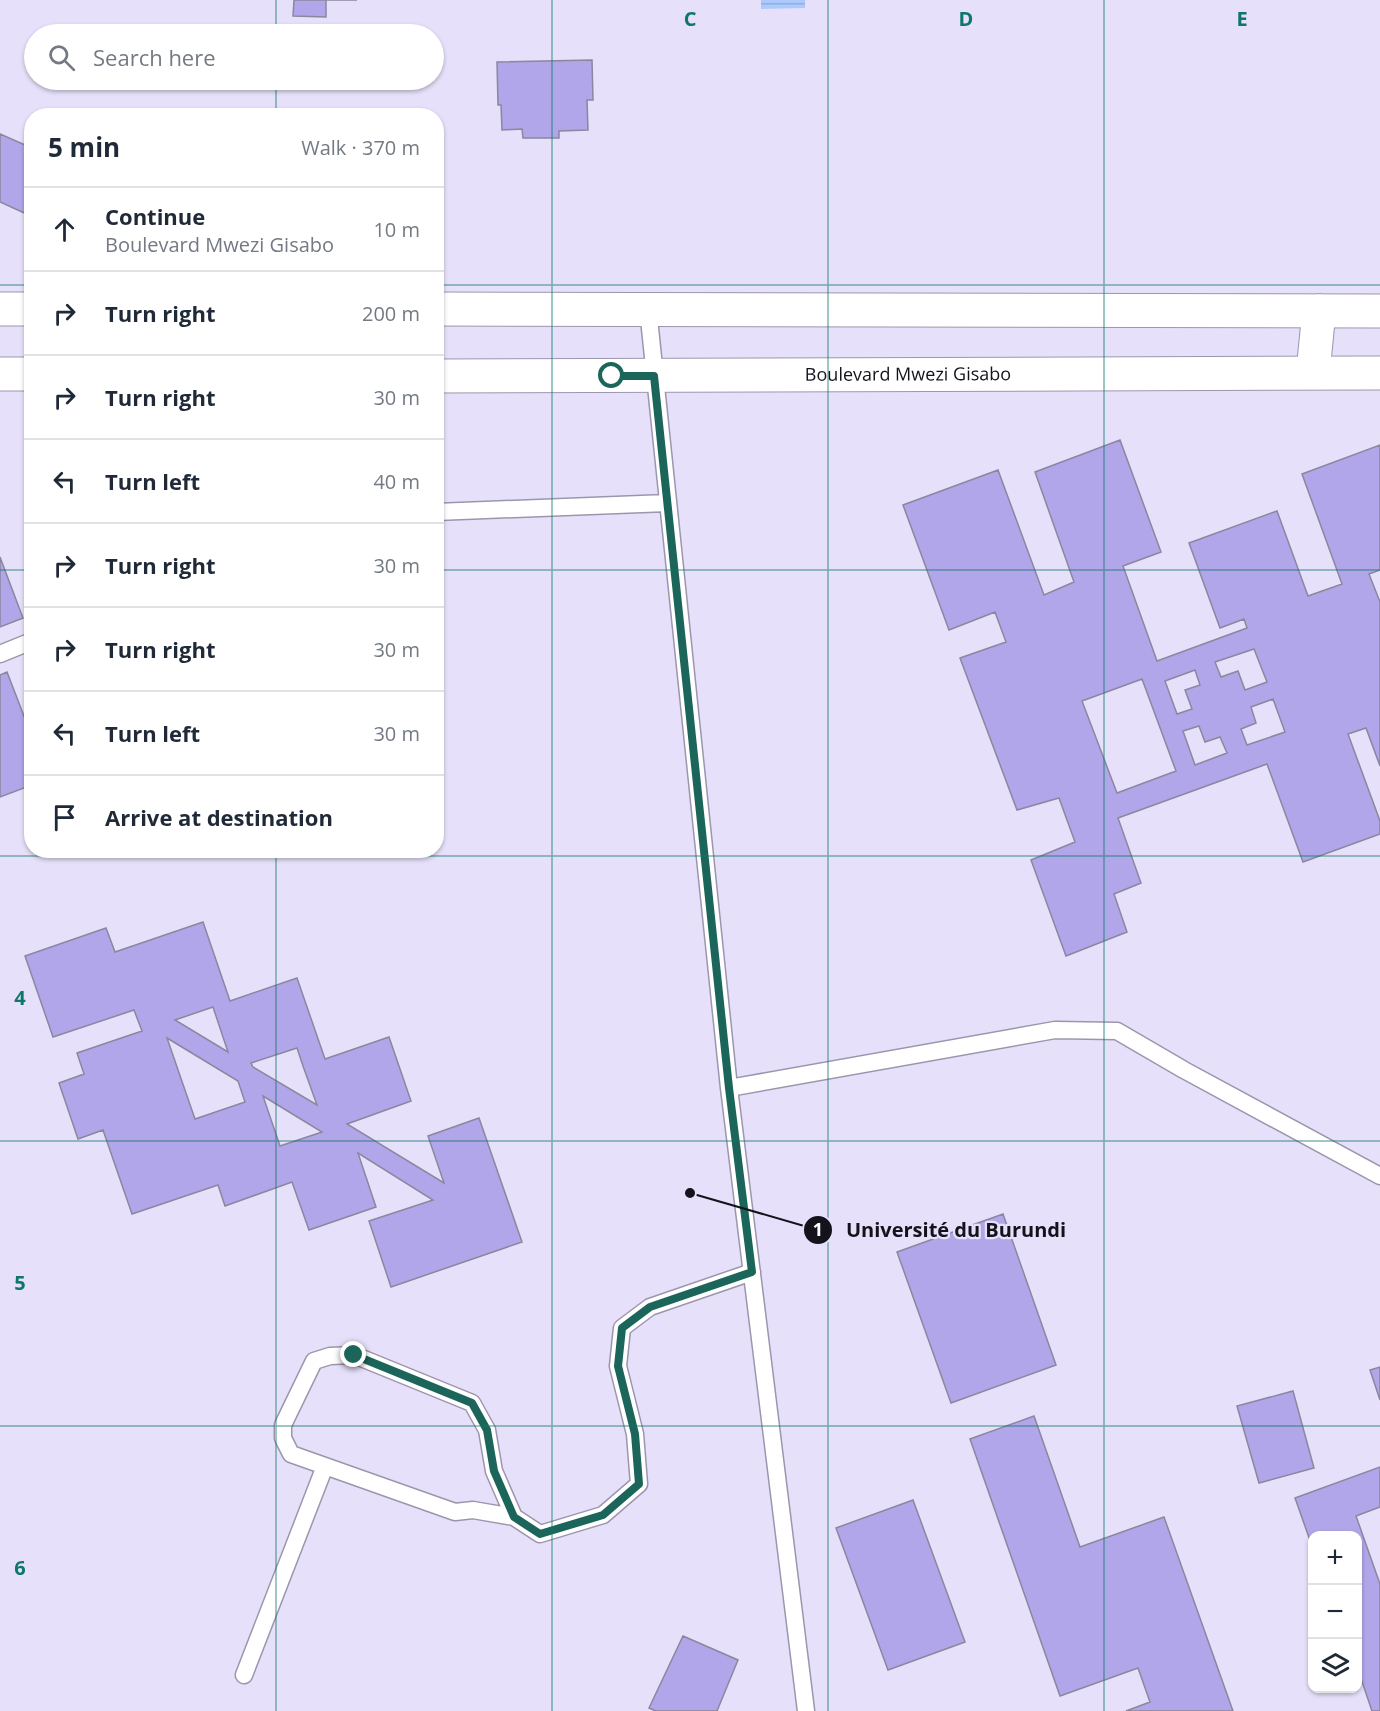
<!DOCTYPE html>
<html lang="en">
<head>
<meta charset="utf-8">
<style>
  :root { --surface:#fff; --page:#f6f6f7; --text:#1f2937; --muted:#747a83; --line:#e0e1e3 }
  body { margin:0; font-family:"Open Sans",sans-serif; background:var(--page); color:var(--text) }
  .controls { position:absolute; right:18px; bottom:18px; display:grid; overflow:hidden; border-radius:12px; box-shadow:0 2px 4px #0004 }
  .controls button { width:54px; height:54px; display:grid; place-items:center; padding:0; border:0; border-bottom:2px solid var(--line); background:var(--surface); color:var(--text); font:30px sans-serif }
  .stop { position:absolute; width:18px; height:18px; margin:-14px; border:4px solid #1c655b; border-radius:50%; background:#fff }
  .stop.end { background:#1c655b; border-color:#fff; box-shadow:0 2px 6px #0008 }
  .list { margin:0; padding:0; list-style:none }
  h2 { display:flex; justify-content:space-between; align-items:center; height:78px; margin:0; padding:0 24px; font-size:26px }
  h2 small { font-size:20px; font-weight:400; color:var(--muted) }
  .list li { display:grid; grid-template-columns:39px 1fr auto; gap:18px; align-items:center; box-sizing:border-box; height:84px; padding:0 24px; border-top:2px solid var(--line) }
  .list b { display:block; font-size:22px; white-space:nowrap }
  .list p { margin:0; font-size:20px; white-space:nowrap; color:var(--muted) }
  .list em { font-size:20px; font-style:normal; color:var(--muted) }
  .icon { flex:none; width:33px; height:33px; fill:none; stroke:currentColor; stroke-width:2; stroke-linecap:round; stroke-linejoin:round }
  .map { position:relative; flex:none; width:1380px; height:1711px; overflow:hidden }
  .search { position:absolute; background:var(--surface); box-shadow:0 2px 4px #0004; left:24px; top:24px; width:420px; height:66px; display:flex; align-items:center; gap:15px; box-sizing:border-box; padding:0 21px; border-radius:33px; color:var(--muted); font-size:22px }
  .panel { position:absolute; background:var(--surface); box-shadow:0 2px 4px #0004; left:24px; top:108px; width:420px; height:750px; border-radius:24px }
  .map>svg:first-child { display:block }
</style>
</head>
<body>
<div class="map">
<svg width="1380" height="1711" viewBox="0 0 1380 1711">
  <defs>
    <pattern id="water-rules" width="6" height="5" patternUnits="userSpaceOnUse" patternTransform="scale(1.5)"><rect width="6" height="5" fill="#accbfd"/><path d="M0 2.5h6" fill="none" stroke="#93add8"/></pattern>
  </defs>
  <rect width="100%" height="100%" fill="#e7e0fa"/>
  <path fill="url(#water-rules)" d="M761 0H805V8L761 9Z"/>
  <path fill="#b1a6e9" stroke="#8a879e" stroke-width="1.5" fill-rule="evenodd" d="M294 0H357H326V17L293 16Z
    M592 60 593 100H587L588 130 559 131V138H523L522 129 502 130 501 105H498L497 62Z
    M0 134 32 148 31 216 0 202Z
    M1120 440 1161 552 1123 566 1157 661 1247 628 1244 619 1220 628 1189 543 1277 511 1308 596 1342 584 1302 474 1380 445V570L1369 574 1380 602V766L1366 728 1348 734 1380 821V834L1303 862 1267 764 1118 818 1141 883 1114 894 1127 932 1066 956 1031 860 1075 842 1059 798 1017 810 960 658 1006 642 995 612 949 630 903 505 998 470 1044 595 1074 582 1035 472ZM1254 649 1267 682 1245 690 1238 671 1221 677 1215 662ZM1195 670 1200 685 1185 690 1192 709 1177 714 1165 681ZM1142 679 1176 771 1117 793 1082 701ZM1273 699 1285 732 1247 745 1241 729 1256 723 1251 707ZM1199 726 1205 742 1220 737 1227 753 1195 765 1183 731Z
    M0 557 23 618 0 627Z
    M7 672 32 737V785L0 797V675Z
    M203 922 230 1001 297 978 325 1059 389 1037 411 1101 347 1124 444 1183 428 1136 479 1118 522 1242 391 1287 369 1221 433 1200 358 1153 376 1207 309 1230 292 1182 225 1206 218 1185 132 1214 103 1130 78 1139 59 1083 84 1074 77 1053 142 1031 134 1010 53 1037 25 956 106 928 115 952ZM213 1007 228 1052 175 1020ZM167 1038 238 1081 245 1102 195 1119ZM297 1048 303 1066 317 1105 253 1067 251 1063ZM263 1096 322 1132 280 1146Z
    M1003 1214 1056 1365 951 1403 897 1252Z
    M1380 1367V1400L1370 1370Z
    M1293 1391 1314 1468 1259 1483 1237 1406Z
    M1034 1416 1080 1547 1164 1517 1233 1711H1126L1150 1702 1138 1668 1060 1696 970 1439Z
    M1380 1467V1507L1356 1516 1380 1584V1711H1372L1358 1670V1536H1312V1546L1295 1498Z
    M913 1500 965 1642 888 1670 836 1528Z
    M683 1636 738 1660 717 1711H656L649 1708Z"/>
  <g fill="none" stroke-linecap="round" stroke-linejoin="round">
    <g stroke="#9c96ad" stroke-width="19">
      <path id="service" d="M648 309 729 1088 806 1711
        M436 512 667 503
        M0 654 32 641
        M729 1088 1055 1030 1117 1031 1184 1070 1380 1176
        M514 1517 494 1471 487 1430 472 1403 354 1355 330 1356 314 1361 283 1425V1438L291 1454 455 1512 473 1510 514 1517 540 1534 603 1515 639 1484 635 1434 618 1366 622 1328 650 1307 752 1272
        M244 1675 325 1466"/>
    </g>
    <g stroke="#9c96ad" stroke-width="35">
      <g id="primary">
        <path d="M0 309H32"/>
        <path d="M436 309 1380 311"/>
        <path d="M1313 372 1319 311"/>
        <path d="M0 374H32"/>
        <path id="s1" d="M436 376 1380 373"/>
      </g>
    </g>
    <use href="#service" stroke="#fff" stroke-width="16"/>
    <use href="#primary" stroke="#fff" stroke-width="33"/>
  </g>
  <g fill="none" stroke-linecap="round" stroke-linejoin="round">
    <path stroke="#1c655b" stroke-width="8" d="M354 1355 472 1403 487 1430 494 1471 514 1517 540 1534 603 1515 639 1484 635 1434 618 1366 622 1328 650 1307 752 1272 729 1088 654 376H612"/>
  </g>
  <path fill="none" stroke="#0f766e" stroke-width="1.5" stroke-opacity="0.55" d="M276 0V34M552 0V1711M828 0V1711M1104 0V1711M276 80V116M0 285H32M436 285H1380M0 570H32M436 570H1380M276 850V1711M0 856H1380M0 1141H1380M0 1426H1380"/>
  <g text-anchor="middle" stroke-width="4.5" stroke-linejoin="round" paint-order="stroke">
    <g font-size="18" fill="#14121b" stroke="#e7e0fa">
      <text dy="6" stroke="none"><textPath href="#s1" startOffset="472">Boulevard Mwezi Gisabo</textPath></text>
    </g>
  </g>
  <g font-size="20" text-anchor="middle" font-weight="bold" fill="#0f766e" stroke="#e7e0fa" stroke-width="4.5" stroke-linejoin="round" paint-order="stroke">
    <text x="690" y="26">C</text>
    <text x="966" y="26">D</text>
    <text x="1242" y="26">E</text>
    <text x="20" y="1005">4</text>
    <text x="20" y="1290">5</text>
    <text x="20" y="1575">6</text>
  </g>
  <path fill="none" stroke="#14121b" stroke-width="2" d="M690 1193L818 1230"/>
  <g fill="#14121b" stroke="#e7e0fa" stroke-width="2">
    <circle cx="690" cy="1193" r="6"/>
    <circle cx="818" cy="1230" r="15"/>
  </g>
  <g font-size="18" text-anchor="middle" font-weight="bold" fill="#fff">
    <text x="818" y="1236">1</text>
  </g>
  <g font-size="20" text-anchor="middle" font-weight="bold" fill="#14121b" stroke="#e7e0fa" stroke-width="4.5" stroke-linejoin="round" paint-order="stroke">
    <text x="956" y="1237">Université du Burundi</text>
  </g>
</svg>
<div class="controls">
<button>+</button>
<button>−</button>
<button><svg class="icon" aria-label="layers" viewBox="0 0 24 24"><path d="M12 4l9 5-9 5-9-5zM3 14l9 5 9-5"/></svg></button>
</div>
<div class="stop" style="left:612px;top:376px"></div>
<div class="stop end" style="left:354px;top:1355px"></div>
<div class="search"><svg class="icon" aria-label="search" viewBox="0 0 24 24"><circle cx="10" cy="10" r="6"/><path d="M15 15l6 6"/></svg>Search here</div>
<section class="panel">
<h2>5 min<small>Walk · 370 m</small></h2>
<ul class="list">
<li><svg class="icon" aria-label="ahead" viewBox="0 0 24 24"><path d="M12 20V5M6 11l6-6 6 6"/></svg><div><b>Continue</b><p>Boulevard Mwezi Gisabo</p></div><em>10 m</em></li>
<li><svg class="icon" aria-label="right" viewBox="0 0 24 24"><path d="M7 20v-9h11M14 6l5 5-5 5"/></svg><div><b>Turn right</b></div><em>200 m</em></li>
<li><svg class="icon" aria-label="right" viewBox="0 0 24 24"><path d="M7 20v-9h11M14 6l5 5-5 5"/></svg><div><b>Turn right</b></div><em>30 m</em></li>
<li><svg class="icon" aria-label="left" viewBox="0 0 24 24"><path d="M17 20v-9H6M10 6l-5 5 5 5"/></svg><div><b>Turn left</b></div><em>40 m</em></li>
<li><svg class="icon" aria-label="right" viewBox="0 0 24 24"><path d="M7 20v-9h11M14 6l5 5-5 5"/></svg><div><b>Turn right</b></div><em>30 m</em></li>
<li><svg class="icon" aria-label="right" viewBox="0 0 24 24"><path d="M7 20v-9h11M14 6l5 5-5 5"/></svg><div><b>Turn right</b></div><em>30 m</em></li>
<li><svg class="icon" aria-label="left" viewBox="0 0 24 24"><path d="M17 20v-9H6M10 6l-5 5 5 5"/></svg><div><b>Turn left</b></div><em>30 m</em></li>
<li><svg class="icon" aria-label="arrive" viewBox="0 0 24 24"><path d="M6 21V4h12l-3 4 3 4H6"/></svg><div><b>Arrive at destination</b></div></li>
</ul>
</section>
</div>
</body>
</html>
